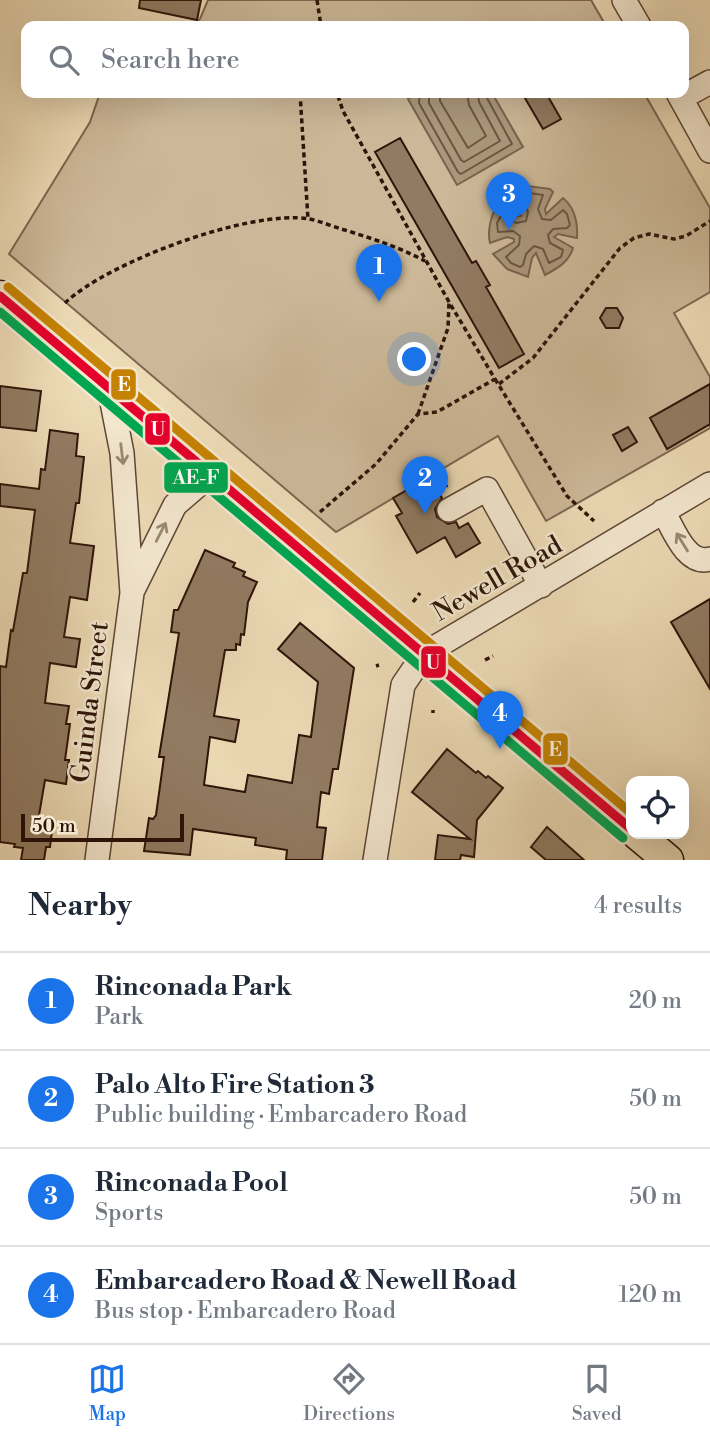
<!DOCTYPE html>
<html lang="en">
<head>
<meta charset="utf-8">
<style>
  :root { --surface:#fff; --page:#f6f6f7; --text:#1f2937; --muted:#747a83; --line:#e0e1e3; --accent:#1a73e8 }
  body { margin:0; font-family:"Libre Bodoni",serif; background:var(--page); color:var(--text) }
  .controls { position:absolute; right:21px; bottom:21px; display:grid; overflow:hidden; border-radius:14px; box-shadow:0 7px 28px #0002 }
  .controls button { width:63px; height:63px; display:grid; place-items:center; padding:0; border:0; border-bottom:2px solid var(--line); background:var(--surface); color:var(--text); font:35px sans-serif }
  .scale { position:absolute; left:21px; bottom:18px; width:163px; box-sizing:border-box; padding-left:7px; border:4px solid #2e1409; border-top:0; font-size:19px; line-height:24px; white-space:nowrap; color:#2e1409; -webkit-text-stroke:5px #f3e7cf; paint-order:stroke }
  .you { position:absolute; left:415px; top:360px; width:24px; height:24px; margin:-18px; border:5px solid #fff; border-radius:50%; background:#1a73e8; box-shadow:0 0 0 10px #1a73e833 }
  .badge { display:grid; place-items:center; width:46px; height:46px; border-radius:50%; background:var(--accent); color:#fff; font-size:23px; font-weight:700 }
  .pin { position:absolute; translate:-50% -58px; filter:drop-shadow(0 2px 4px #0008) }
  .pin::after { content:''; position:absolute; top:37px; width:24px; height:21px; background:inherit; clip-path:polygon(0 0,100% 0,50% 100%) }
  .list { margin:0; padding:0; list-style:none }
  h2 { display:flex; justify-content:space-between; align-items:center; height:91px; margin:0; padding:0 28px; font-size:30px }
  h2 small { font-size:23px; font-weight:400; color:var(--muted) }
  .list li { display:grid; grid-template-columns:46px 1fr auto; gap:21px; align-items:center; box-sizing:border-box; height:98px; padding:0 28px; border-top:2px solid var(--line) }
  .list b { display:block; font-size:26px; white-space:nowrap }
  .list p { margin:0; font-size:23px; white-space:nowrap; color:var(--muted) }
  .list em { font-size:23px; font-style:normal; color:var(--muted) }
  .icon { flex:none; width:38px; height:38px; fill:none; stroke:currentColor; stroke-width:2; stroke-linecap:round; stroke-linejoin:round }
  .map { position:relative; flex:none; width:710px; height:860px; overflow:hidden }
  .search { position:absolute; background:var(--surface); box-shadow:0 7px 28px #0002; left:21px; right:21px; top:21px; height:77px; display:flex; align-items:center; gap:18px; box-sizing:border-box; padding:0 24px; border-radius:14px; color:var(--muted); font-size:26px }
  .sheet { height:483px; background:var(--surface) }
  nav { display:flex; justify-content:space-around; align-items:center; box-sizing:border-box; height:98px; border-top:2px solid var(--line); background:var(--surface); font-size:19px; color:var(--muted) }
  nav a { display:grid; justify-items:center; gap:4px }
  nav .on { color:var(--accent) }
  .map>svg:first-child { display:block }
</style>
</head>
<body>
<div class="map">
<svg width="710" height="860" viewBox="0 0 710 860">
  <rect width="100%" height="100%" fill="#ecdab5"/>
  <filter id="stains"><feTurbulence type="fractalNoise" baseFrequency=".00286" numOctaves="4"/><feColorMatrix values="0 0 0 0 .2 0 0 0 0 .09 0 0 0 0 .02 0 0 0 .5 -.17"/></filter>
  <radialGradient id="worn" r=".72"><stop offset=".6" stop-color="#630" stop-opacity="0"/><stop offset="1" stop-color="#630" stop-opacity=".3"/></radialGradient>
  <path fill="#ccb898" stroke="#7d6650" stroke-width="2" d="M208 0H591L606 26H192L200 19Z
    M100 93H644L710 208V292L674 313 710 377V428L546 521 498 436 336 532 9 254 90 122Z"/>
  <path fill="#ab977b" stroke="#79634d" stroke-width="2" d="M418 93H492L523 147 457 185 408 99Z
    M527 186 550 189 553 192 545 209 546 214 563 198C575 208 578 222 577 238L558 234 554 237 573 248C569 262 558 268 545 275L536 253 532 258 528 277 507 269 493 254 514 242V239L507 237 490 243C487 231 491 215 498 204L502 203 517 216H521V213L511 193 514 190Z"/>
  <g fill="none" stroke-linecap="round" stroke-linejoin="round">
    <path stroke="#6c5642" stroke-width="2" d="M420 93 419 103 458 172 461 174 512 144 487 98 486 93
      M429 93V103L461 160 464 162 500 141 479 102 478 93
      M440 93V101L468 148 486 136 469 105 467 93
      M529 193 543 195 538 209 542 219 551 220 563 210 567 214 570 225 567 228 553 229 548 235 550 243 563 250 561 257 549 263 543 249 534 246 526 254 523 265 520 267 511 263 506 257 519 245 520 236 513 231 498 232 497 223 502 214 516 223 526 221 528 212 521 197Z"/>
  </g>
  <path fill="#917b62" stroke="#2e1409" stroke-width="2" d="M140 0H201L197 20 139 8Z
    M522 93H546L561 119 543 129Z
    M400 138 472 263 476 261 490 285 486 287 524 354 499 368 375 152Z
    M606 308H617L623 318 619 328H606L600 318Z
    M710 384V424L667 449 650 418Z
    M0 386 41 391 36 431 0 427Z
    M628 427 637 442 622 451 613 435Z
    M50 430 78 434 76 456 84 457 79 503H76L70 543 94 546 87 600 70 597 64 637 80 639 76 667 50 663 45 703 69 706 66 724H70L65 760H69L66 784 45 780 38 821 53 823 50 847H46L44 860H21L23 848 14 847 15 844 0 842V666L6 667 11 630 13 631 23 573H27L35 510 0 506V484L39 489 41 469 45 470Z
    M439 472 447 486 438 491 442 498 435 509 437 517 448 524 456 522 459 528 468 523 480 543 456 557 445 537 417 553 396 516 402 513 393 498Z
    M205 550 235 563 233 567 245 572 243 576 257 582 248 602 244 635 241 634 240 645 236 644V650H225L214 716 239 720 235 742 210 737 204 785 245 792 248 775 292 783 299 735 311 737 318 682 278 649 300 623 354 668 338 769H333L329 794 321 792 317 827 326 828 322 860H286L287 850 255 845 256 838 193 829 190 855 144 851 149 818 153 819 156 815 164 757H159L179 633 171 632 174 610H178Z
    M710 599V689L671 622Z
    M447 749 476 773 478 771 486 778 488 776 503 788 477 820 474 857 461 855 460 860H435L438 835 470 839 412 792Z
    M547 827 584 860H546L531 847Z"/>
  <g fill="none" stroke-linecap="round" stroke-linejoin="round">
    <g stroke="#5e4634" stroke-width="26">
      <path id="minor" d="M624 0 639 26
        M678 93 710 151
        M681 98 710 82
        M449 510 487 489 541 586
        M663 511C673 528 686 566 710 559
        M133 590 175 505 211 474
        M97 860 132 593 122 453 109 387
        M375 860 403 685 424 654 710 484"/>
    </g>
    <g stroke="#2e1409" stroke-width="33">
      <path id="major" d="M0 296 631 829
        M637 834 668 860"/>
    </g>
    <path stroke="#2e1409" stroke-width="3.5" stroke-dasharray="5 3.5" stroke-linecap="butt" d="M317 0 321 26
      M300 93 308 219
      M65 303C108 262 250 209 309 219 321 221 333 227 345 230 373 239 399 247 425 261
      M495 379 567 496 594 521
      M499 384 533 358 620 248 634 238 649 234 674 239 686 236 710 221
      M418 414 448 328 449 302
      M320 512 376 464 418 414 437 412 495 379 449 302 343 111 337 93
      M413 602 420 593
      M440 607V609
      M485 660 493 656
      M376 666 379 665
      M433 710V713"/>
    <use href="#minor" stroke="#f3e7cf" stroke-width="23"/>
    <use href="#major" stroke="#ecdab5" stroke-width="30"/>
    <g stroke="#f3e7cf" stroke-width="14">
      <path id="bus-1" d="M0 296 631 829"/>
    </g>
    <g stroke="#f3e7cf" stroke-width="14">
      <path id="bus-2" d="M0 312 623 838"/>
    </g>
    <g stroke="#f3e7cf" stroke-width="14">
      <path id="bus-3" d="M8 287 631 813"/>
    </g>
    <use href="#bus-1" stroke="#e4002b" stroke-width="9"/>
    <use href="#bus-2" stroke="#00a651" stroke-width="9"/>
    <use href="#bus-3" stroke="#c58202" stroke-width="9"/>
  </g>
  <defs><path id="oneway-shaft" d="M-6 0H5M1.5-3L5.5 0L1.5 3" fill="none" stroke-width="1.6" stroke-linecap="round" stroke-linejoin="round" transform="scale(1.75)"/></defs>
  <g stroke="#9a8876">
    <use href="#oneway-shaft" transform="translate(122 454) rotate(83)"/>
    <use href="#oneway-shaft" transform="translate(161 532) rotate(-63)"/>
    <use href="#oneway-shaft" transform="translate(682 542) rotate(-122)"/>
  </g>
  <g text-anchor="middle" stroke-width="5" stroke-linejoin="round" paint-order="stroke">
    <g font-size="26" fill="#2e1409" stroke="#f3e7cf">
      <text transform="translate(497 578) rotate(-30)" y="9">Newell Road</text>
      <text transform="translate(89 702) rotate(-83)" y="9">Guinda Street</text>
    </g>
  </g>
  <g stroke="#f3e7cf" stroke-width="2.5">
    <rect x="110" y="368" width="27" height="33" rx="7" fill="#c58202"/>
    <rect x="144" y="412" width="27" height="34" rx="7" fill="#e4002b"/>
    <rect x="163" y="461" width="66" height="33" rx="7" fill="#00a651"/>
    <rect x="420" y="645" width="27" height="34" rx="7" fill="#e4002b"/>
    <rect x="542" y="732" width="27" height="34" rx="7" fill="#c58202"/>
  </g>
  <g font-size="19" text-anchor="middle" font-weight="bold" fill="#fff">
    <text x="124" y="391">E</text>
    <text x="158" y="436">U</text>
    <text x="196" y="484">AE-F</text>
    <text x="433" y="669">U</text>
    <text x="555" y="756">E</text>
  </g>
  <rect width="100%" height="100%" filter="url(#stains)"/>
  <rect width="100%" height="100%" fill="url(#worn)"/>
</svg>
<div class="controls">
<button><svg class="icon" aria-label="locate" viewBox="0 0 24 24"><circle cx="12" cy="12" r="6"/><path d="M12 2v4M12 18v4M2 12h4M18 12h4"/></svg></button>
</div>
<div class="scale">50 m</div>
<div class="you"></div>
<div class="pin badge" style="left:379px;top:302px">1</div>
<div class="pin badge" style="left:425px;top:514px">2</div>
<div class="pin badge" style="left:509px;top:230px">3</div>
<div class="pin badge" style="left:500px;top:749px">4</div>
<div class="search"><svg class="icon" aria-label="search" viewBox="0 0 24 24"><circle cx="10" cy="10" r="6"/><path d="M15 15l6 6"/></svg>Search here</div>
</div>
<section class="sheet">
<h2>Nearby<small>4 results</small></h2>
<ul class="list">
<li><span class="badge">1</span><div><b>Rinconada Park</b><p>Park</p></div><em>20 m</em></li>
<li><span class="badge">2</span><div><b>Palo Alto Fire Station 3</b><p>Public building · Embarcadero Road</p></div><em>50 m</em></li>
<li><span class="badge">3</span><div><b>Rinconada Pool</b><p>Sports</p></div><em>50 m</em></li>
<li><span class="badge">4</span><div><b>Embarcadero Road &amp; Newell Road</b><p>Bus stop · Embarcadero Road</p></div><em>120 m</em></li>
</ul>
</section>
<nav>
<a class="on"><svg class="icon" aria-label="map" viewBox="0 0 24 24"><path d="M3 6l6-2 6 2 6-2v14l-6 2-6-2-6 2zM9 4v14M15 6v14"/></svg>Map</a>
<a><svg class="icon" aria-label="directions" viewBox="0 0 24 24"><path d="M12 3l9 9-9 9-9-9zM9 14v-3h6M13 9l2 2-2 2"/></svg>Directions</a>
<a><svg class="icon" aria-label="saved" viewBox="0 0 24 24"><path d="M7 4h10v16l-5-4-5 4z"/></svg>Saved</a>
</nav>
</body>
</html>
